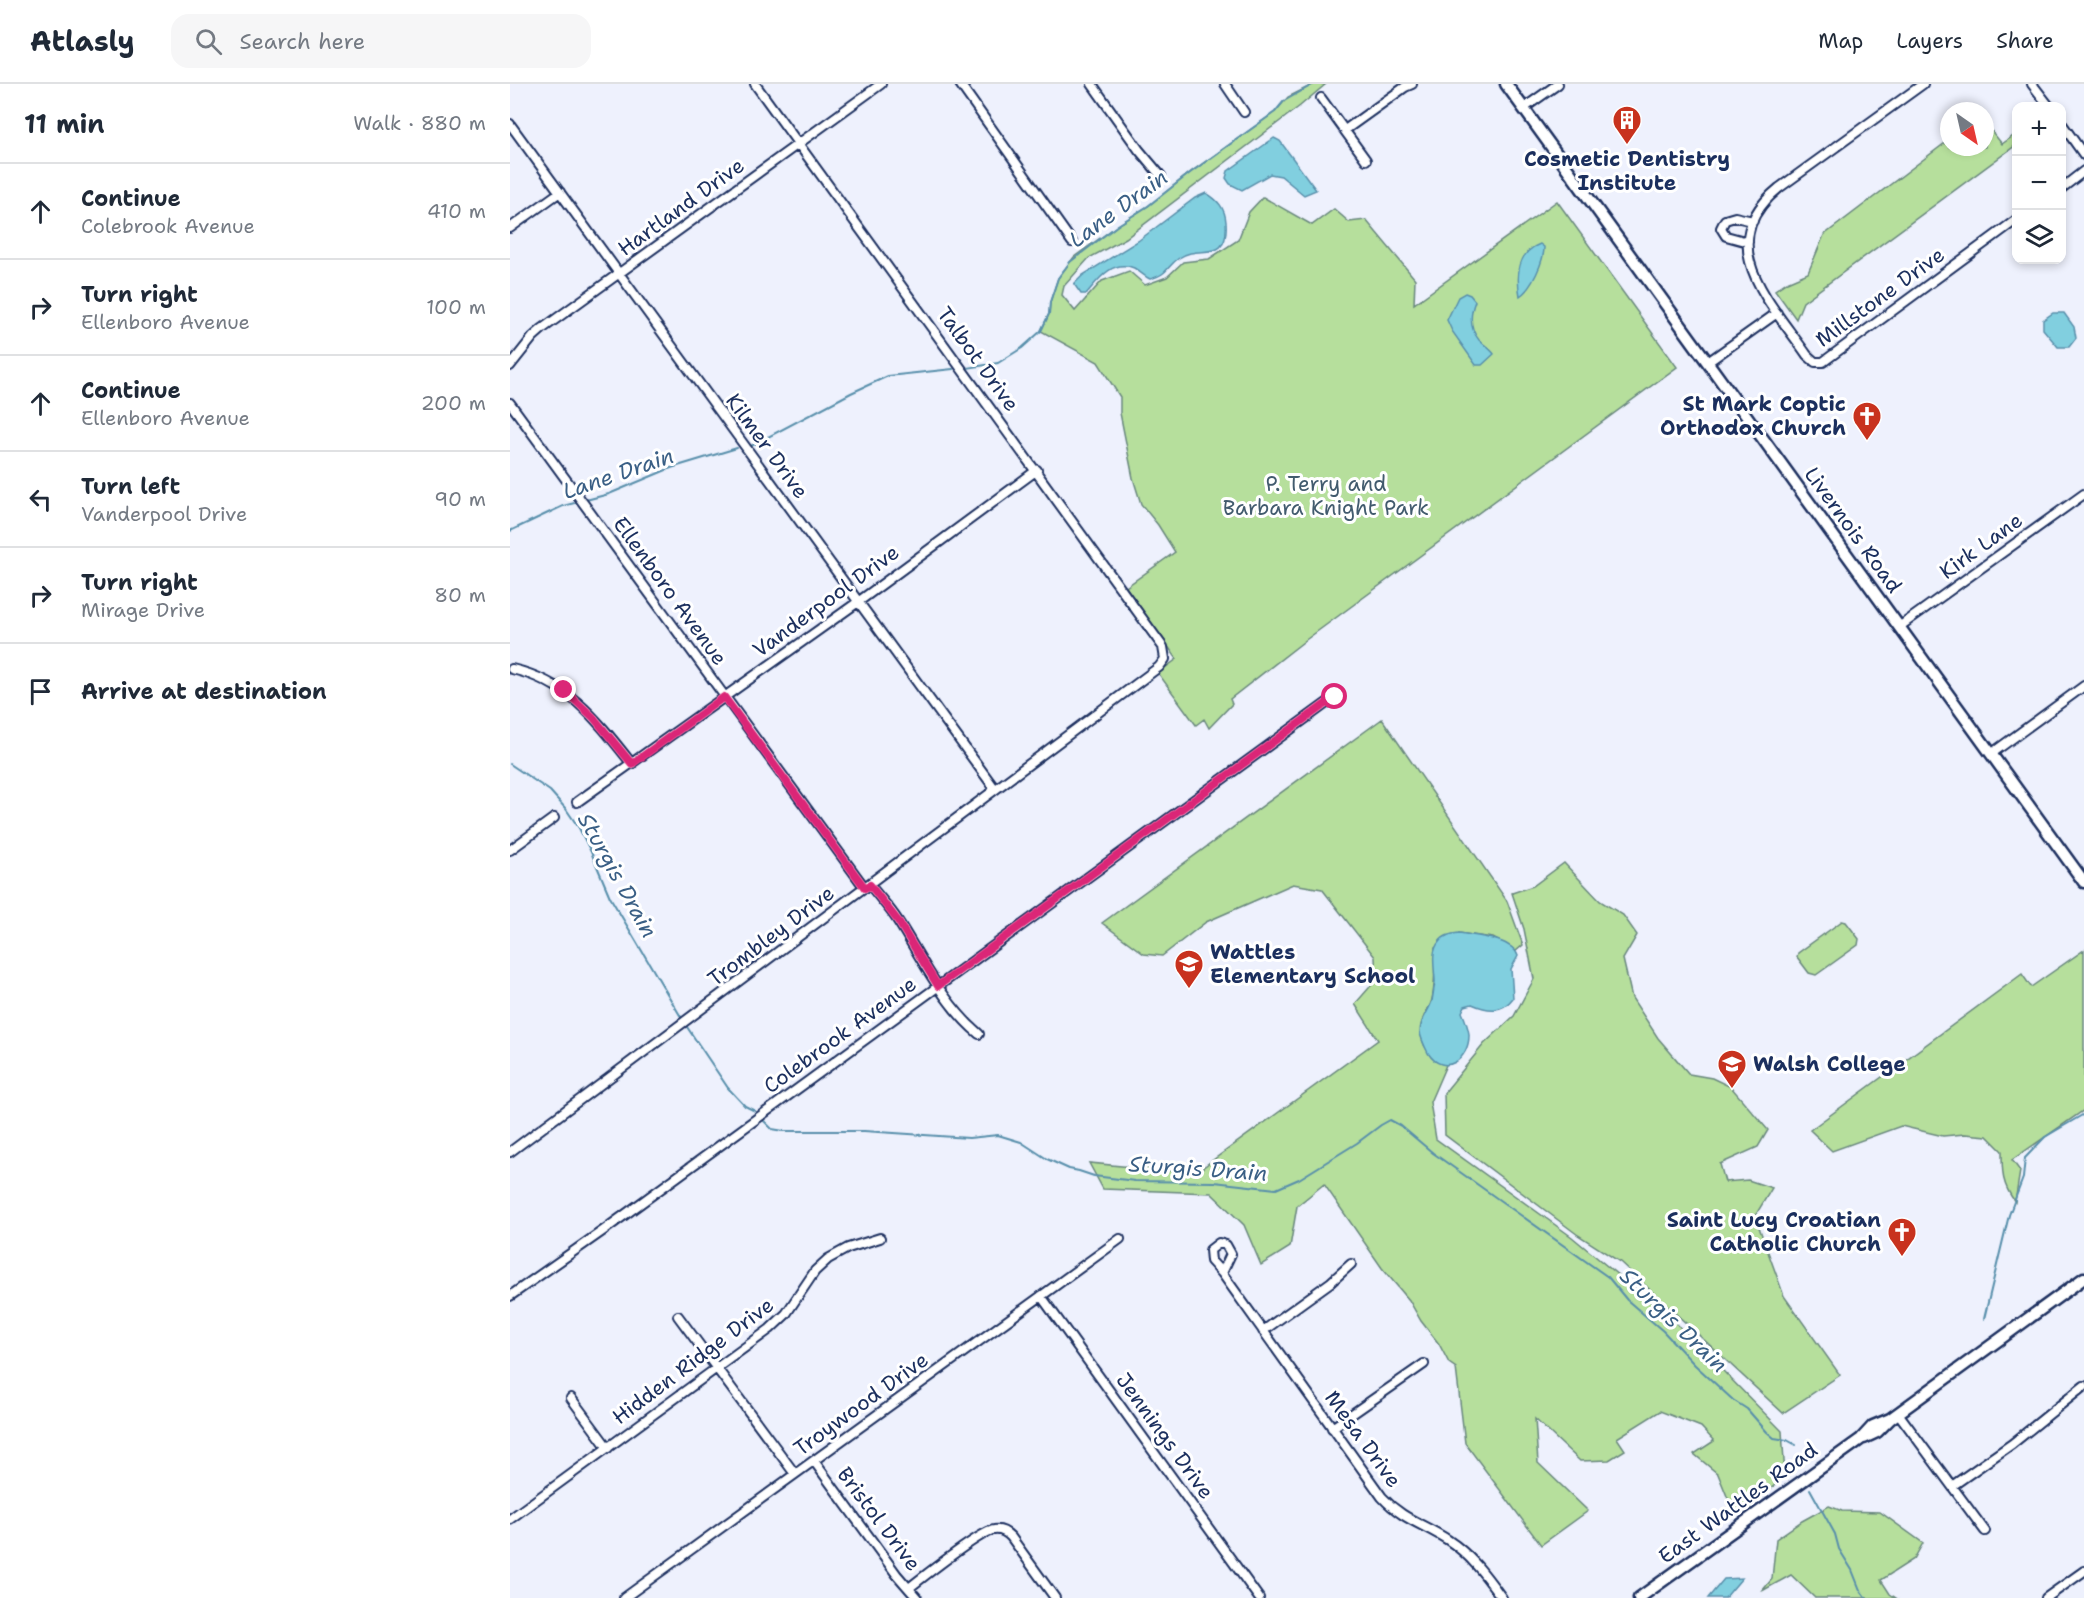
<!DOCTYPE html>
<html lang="en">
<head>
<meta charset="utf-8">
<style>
  :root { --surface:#fff; --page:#f6f6f7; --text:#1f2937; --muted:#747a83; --line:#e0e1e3 }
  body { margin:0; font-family:"Shantell Sans",sans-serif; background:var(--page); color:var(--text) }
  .controls { position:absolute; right:18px; top:18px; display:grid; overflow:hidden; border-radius:12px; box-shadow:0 3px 9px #0003 }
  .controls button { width:54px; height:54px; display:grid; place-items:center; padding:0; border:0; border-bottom:2px solid var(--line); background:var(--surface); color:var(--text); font:30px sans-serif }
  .compass { position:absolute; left:1430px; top:18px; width:54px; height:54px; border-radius:50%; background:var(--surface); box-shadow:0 3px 9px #0003; rotate:146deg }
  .stop { position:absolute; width:18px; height:18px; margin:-14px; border:4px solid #db2777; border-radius:50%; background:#fff }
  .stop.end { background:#db2777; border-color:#fff; box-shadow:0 2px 6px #0008 }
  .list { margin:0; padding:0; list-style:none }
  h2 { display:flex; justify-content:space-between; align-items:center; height:78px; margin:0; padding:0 24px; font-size:26px }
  h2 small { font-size:20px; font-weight:400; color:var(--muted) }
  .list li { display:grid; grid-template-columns:39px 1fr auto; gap:18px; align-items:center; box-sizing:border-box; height:96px; padding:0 24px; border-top:2px solid var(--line) }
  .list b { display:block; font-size:22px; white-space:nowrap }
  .list p { margin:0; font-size:20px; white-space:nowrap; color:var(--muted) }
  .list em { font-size:20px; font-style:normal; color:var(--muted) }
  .icon { flex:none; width:33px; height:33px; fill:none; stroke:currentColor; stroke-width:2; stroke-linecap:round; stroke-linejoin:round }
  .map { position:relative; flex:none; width:1574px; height:1514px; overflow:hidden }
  header { display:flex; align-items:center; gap:36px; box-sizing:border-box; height:84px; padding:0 30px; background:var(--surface); border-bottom:2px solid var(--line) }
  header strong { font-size:28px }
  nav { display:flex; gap:33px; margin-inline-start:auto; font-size:21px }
  .search { width:420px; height:54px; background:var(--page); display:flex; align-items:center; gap:15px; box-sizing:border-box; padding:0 21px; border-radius:18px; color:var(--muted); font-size:22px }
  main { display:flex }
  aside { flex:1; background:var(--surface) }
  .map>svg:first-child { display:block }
</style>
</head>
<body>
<header>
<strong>Atlasly</strong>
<div class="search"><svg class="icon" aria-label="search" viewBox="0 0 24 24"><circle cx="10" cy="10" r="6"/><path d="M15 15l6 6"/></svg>Search here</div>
<nav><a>Map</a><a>Layers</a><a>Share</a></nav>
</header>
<main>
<aside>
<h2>11 min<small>Walk · 880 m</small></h2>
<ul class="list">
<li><svg class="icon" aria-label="ahead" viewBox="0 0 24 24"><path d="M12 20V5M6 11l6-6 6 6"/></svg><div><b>Continue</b><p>Colebrook Avenue</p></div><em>410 m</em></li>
<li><svg class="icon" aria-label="right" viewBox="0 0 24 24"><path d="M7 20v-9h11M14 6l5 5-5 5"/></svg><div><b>Turn right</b><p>Ellenboro Avenue</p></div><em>100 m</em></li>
<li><svg class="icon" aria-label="ahead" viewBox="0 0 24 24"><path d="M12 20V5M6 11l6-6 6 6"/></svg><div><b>Continue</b><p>Ellenboro Avenue</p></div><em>200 m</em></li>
<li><svg class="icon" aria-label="left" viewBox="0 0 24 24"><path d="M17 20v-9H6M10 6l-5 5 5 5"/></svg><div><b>Turn left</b><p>Vanderpool Drive</p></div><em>90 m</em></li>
<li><svg class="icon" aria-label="right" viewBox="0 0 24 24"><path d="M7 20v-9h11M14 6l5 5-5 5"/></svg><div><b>Turn right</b><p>Mirage Drive</p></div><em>80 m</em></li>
<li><svg class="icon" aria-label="arrive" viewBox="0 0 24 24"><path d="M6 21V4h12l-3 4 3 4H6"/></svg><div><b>Arrive at destination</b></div></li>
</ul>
</aside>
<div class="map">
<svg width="1574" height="1514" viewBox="0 0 1574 1514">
  <rect width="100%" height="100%" fill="#eef1fd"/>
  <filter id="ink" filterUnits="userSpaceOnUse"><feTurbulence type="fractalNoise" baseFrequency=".0167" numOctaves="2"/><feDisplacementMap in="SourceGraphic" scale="12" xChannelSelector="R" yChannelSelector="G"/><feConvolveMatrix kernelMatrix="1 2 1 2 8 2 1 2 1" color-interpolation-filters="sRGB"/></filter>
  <g filter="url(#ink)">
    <path fill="#b6df9c" stroke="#68877d" stroke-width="1.5" d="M804 0H816L790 22 616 154 579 174 554 202 552 211 565 227 592 197 619 187 635 201 657 193 673 178 699 175 728 156 739 128 753 113 802 141 824 125 839 138 856 136 905 195 904 220 1047 117 1167 283 797 555 720 615 722 620 699 644 694 635 686 641 648 589 667 575 616 503 665 468 648 441 631 420 623 394 610 329V313L588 278 531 247 539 230 540 218 548 194 564 173 608 141 638 122 682 87 765 28 778 13Z
      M1475 39 1492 60 1506 50V61L1293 218 1286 235 1265 206 1277 198 1298 189 1314 151 1439 56V63H1475Z
      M872 635 997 817 1013 861 1006 867 983 854 949 849 925 864C924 881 926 899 922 915 921 921 917 926 914 932 905 952 916 973 936 981L920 1018 926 1055 1062 1153 1167 1240 1272 1347 1275 1392 1237 1426 1225 1432 1208 1390 1184 1370 1204 1357 1191 1343 1150 1327 1107 1354 1115 1366 1099 1376 1070 1377 1025 1335 1028 1379 1078 1427 1031 1461 955 1359 946 1284 939 1279 929 1260 911 1237 899 1216 872 1184 814 1100 787 1122 780 1163 751 1181 734 1141 701 1109 593 1105 579 1079 685 1089 868 956 845 920 866 896 865 873 812 805 783 800 696 838 652 872 634 870 592 839Z
      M1054 779 1090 817 1113 831 1127 851 1113 875 1122 914 1148 954 1179 990 1202 994 1221 1003 1258 1046 1248 1063 1210 1080 1215 1098 1238 1096 1262 1104 1245 1132 1274 1212 1330 1291 1273 1329 1110 1178 1068 1151 935 1051 934 1009 974 960 1004 932 1024 895 1014 845 1002 809 1023 802Z
      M1332 837 1336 838 1349 855 1348 861 1306 891 1299 889 1287 873 1288 869Z
      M1574 866V1026L1502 1076 1510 1087 1505 1118C1492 1100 1492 1089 1492 1067L1477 1052 1455 1050 1433 1052 1391 1042 1322 1067 1300 1046 1512 890 1521 903Z
      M1319 1422 1332 1427 1370 1428 1413 1459 1404 1475 1371 1496 1380 1510 1386 1514H1305L1281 1491 1252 1507 1262 1495 1266 1455 1292 1437Z"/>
    <path fill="#81cfdf" stroke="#588fab" stroke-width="1.5" d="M764 54 770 57 806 106 794 111 771 92 760 90 732 106 720 100 716 94 718 87Z
      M696 109C708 116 715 124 716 138 719 182 689 159 669 174 656 183 659 190 640 195 634 192 629 187 624 184 602 175 588 196 576 210H571L564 200 573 191 628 157 685 114Z
      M1030 160 1034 163C1034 177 1022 204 1010 212 1006 191 1008 168 1030 160Z
      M955 209 960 211 965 217C960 230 959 244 969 256 974 261 980 264 984 270L972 281H966L942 247 937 236 948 213Z
      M1543 229H1554L1564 243 1566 254 1559 263H1548L1533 245V236Z
      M949 849C965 852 1002 854 1008 872L1001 885 1003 914C992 929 978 927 962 920L955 922 952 928C955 935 958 943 959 950 960 975 934 994 918 969 915 963 910 953 910 947 910 936 919 927 922 917 923 911 924 904 925 898 925 886 920 868 929 858 934 851 941 850 949 849Z
      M1232 1494 1215 1514H1198L1214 1495Z"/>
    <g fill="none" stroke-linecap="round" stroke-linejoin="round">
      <path stroke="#588fab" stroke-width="2" d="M457 284 488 279 512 264 531 247 539 230 540 218 548 194 560 178 608 141 638 122 680 89 765 28 774 17 804 0
        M241 362 341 309 378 292 443 285
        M0 447 53 422 99 410 161 384 227 364
        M0 680 40 707 56 725 69 744 81 768 100 813 171 933
        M177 943 218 1004 235 1022 245 1027
        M254 1037 262 1045 274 1047H354L459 1054 488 1051 511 1058 537 1075 559 1085 569 1087 584 1092 625 1097 704 1098 766 1105 789 1095 847 1059 871 1041 880 1036 891 1042 923 1069 1098 1193 1117 1216 1153 1247 1185 1281 1223 1316 1237 1325 1257 1348 1264 1354 1277 1356 1286 1361
        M1474 1235 1499 1131 1513 1094 1515 1074 1535 1053 1574 1030
        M1300 1405 1325 1450 1329 1465 1342 1486 1350 1506 1356 1514"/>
      <g stroke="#1b2f5e" stroke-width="12">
        <path id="street" d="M450 0 562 158
          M582 0 629 66 651 92
          M715 0 734 28
          M1413 0 1269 104C1200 160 1261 219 1297 271L1305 278H1313L1506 136
          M1522 0 1539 22
          M811 14 856 76
          M1014 24 1048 0
          M0 40 485 705
          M1552 40 1574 71
          M835 46 895 3 902 0
          M1552 104 1574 87
          M0 144 50 108
          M1238 158 1216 152 1211 144 1215 136 1225 133 1243 137
          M1198 278 1267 229
          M0 282 23 253 32 245 371 0
          M0 319 355 804
          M1389 543 1574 410
          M2 585C59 598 87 636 122 680
          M1481 670 1574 602
          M67 718 348 518 527 386
          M0 766 44 734
          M360 801C369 813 380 824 388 837 413 876 433 920 469 950
          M0 1068 649 583 655 575 653 563 245 0
          M712 1189 721 1170 716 1161 709 1159 700 1166 701 1177 712 1189 872 1413C893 1436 914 1440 938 1456 961 1471 976 1492 992 1514
          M0 1212 94 1146 825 613
          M531 1212 749 1514
          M168 1232 285 1390
          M753 1247 821 1198 841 1180
          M61 1314 98 1364
          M1388 1329 1475 1447
          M822 1344 914 1280
          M304 1377 387 1491 407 1514
          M1442 1402 1502 1360 1574 1302
          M0 1435 260 1245 276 1230 305 1187 318 1175 338 1164 370 1154
          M399 1504C413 1493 471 1447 484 1446 491 1445 496 1448 501 1453L545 1514
          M114 1514 610 1155
          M1536 1514 1574 1487"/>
      </g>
      <g stroke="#1b2f5e" stroke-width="15">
        <path id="secondary" d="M996 0 1574 798
          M1354 1354 1367 1348 1380 1335 1574 1194
          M1129 1514 1351 1355 1363 1342 1380 1335"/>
      </g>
      <use href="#street" stroke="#fff" stroke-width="8"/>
      <use href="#secondary" stroke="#fff" stroke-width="10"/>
    </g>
  </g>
  <g fill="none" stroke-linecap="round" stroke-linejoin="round" filter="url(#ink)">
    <path stroke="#db2777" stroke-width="8" d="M54 606 83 633 122 680 214 613 355 804 360 801 388 837 428 902 825 613"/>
  </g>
  <defs>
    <g id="building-pin" transform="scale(1.5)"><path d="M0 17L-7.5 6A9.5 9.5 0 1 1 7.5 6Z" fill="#c8321e" stroke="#fff"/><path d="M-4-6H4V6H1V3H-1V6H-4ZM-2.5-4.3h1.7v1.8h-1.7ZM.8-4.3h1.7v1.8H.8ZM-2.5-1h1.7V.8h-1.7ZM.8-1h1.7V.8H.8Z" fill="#fff"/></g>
    <g id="church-pin" transform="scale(1.5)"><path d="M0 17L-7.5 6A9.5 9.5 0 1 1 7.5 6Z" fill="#c8321e" stroke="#fff"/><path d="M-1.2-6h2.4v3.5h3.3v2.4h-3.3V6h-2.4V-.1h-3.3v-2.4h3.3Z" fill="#fff"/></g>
    <g id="school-pin" transform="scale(1.5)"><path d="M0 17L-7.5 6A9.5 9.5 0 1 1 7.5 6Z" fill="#c8321e" stroke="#fff"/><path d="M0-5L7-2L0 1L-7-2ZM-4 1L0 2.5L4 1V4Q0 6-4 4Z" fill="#fff"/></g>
    <g id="university-pin" transform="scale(1.5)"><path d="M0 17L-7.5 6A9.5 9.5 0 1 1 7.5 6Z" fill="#c8321e" stroke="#fff"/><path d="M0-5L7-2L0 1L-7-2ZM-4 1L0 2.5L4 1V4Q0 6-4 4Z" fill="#fff"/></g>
  </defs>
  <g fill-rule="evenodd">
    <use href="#building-pin" x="1117" y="36"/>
    <use href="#church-pin" x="1357" y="332"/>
    <use href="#school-pin" x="679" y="880"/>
    <use href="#university-pin" x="1222" y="980"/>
    <use href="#church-pin" x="1392" y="1148"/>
  </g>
  <g text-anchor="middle" stroke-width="6" stroke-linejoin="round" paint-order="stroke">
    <g font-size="21" font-weight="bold" fill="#1b2f5e" stroke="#fff" text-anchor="end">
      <text x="1117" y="82" text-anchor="middle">Cosmetic Dentistry<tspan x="1117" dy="24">Institute</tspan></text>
      <text x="1336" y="327">St Mark Coptic<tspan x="1336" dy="24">Orthodox Church</tspan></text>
      <text x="700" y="875" text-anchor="start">Wattles<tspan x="700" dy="24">Elementary School</tspan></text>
      <text x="1243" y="987" text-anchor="start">Walsh College</text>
      <text x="1371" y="1143">Saint Lucy Croatian<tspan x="1371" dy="24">Catholic Church</tspan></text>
    </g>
    <g font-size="21" fill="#1b2f5e" stroke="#fff">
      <text transform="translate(171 123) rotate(-36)" y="7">Hartland Drive</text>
      <text transform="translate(1370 213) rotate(-36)" y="7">Millstone Drive</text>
      <text transform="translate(468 275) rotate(54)" y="7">Talbot Drive</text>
      <text transform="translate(257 362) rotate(54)" y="7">Kilmer Drive</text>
      <text transform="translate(1343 446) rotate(54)" y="7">Livernois Road</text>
      <text transform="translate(1471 462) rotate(-36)" y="7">Kirk Lane</text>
      <text transform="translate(160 507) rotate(54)" y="7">Ellenboro Avenue</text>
      <text transform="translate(316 517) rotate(-36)" y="7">Vanderpool Drive</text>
      <text transform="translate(261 852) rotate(-37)" y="7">Trombley Drive</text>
      <text transform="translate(330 951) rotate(-36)" y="7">Colebrook Avenue</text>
      <text transform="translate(183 1277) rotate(-37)" y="7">Hidden Ridge Drive</text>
      <text transform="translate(351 1320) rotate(-36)" y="7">Troywood Drive</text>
      <text transform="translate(655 1352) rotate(54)" y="7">Jennings Drive</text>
      <text transform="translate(853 1355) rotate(54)" y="7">Mesa Drive</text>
      <text transform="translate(1228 1419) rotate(-36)" y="7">East Wattles Road</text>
      <text transform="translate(369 1435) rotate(53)" y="7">Bristol Drive</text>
    </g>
    <g font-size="21" fill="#425b6e" stroke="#fff">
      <text x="816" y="407">P. Terry and<tspan x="816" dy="24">Barbara Knight Park</tspan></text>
    </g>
    <g font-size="22" font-style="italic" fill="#3a5f85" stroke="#fff">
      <text transform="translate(608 124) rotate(-36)" y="8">Lane Drain</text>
      <text transform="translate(108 389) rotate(-19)" y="8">Lane Drain</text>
      <text transform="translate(108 791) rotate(61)" y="8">Sturgis Drain</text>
      <text transform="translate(688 1084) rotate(4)" y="8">Sturgis Drain</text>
      <text transform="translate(1164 1236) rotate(44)" y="8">Sturgis Drain</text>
    </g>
  </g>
</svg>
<div class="controls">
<button>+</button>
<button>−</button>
<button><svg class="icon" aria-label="layers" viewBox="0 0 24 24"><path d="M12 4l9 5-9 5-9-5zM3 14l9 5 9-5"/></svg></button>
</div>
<svg class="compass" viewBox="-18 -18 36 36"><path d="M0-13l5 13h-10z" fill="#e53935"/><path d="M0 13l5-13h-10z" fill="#747a83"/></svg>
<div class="stop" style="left:825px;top:613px"></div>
<div class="stop end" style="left:54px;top:606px"></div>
</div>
</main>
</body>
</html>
